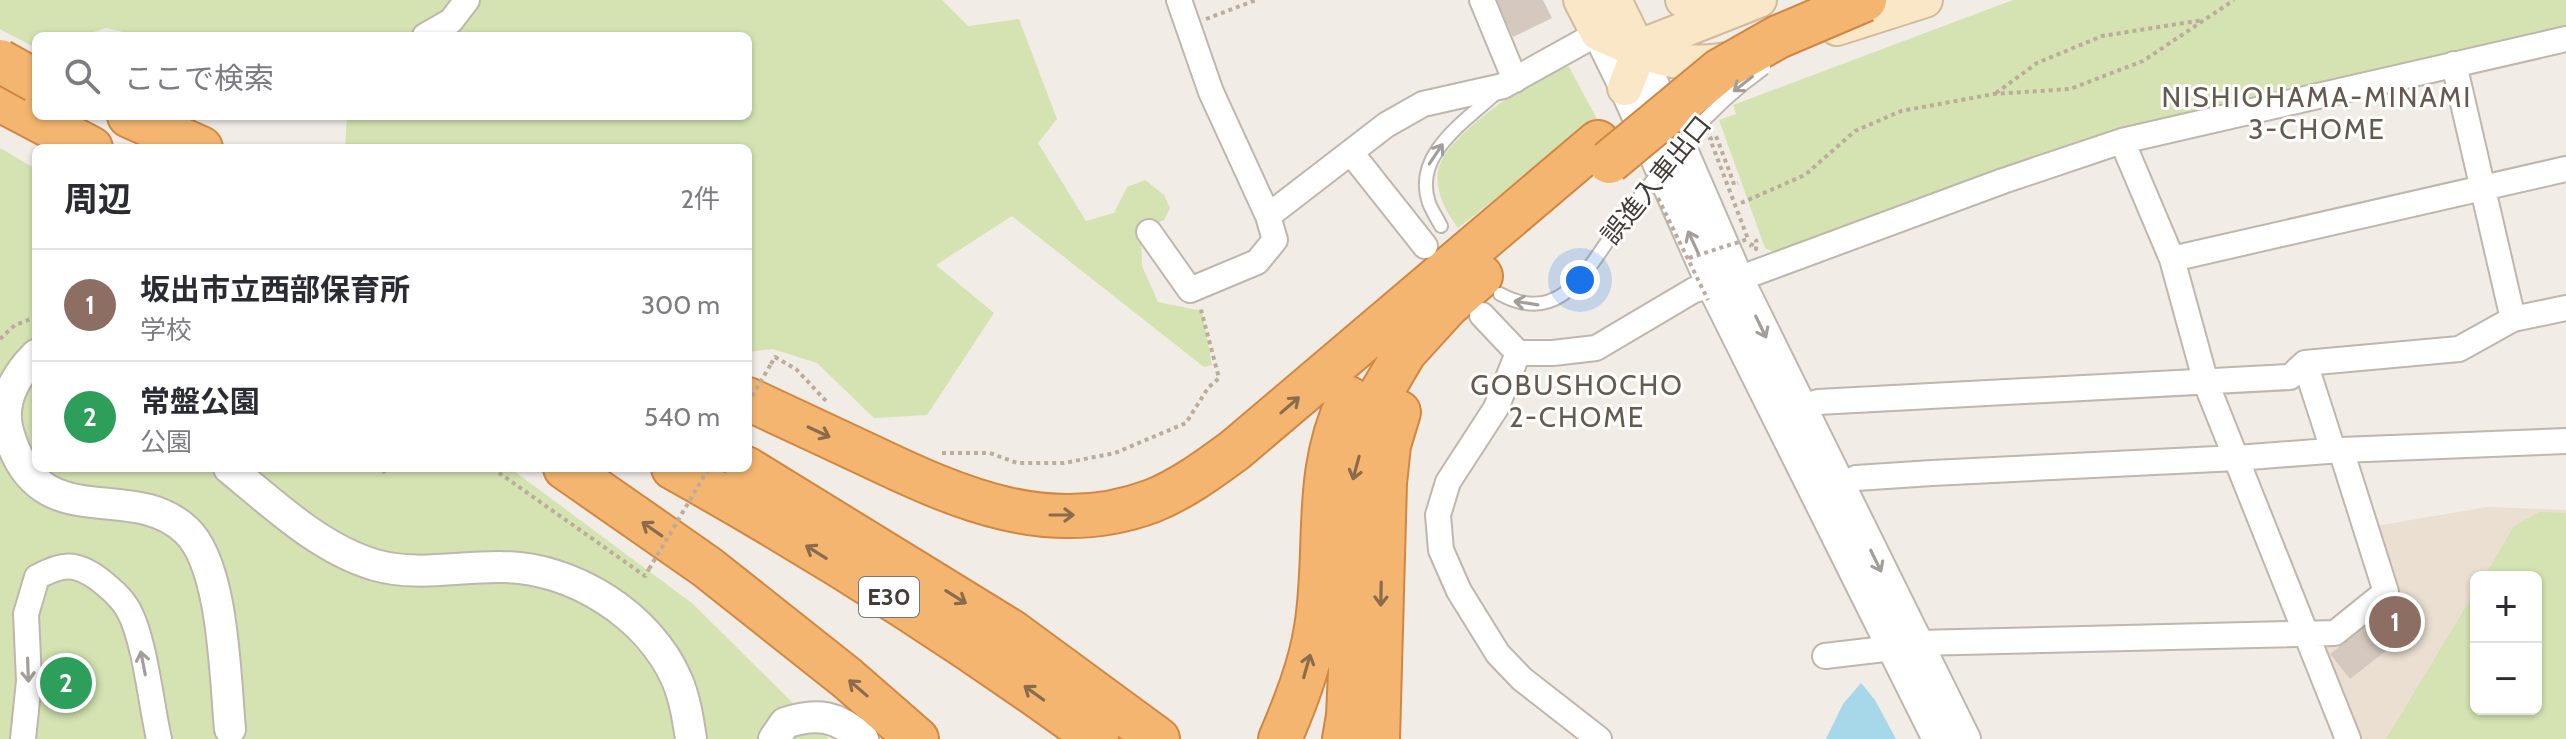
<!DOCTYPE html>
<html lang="ja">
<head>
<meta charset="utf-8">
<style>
  :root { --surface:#fff; --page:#f2f2f3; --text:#2b2b33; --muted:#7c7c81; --line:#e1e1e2; --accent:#111827 }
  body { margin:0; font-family:Cabin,"Noto Sans JP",sans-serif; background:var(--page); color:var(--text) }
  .controls { position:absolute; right:24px; bottom:24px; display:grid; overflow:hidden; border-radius:12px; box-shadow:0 2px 6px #0004 }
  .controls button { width:72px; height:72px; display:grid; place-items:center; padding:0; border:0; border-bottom:2px solid var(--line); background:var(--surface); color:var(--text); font:40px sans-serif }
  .you { position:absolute; left:1580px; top:280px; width:28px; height:28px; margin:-20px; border:6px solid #fff; border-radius:50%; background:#1a73e8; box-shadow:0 0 0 12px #1a73e833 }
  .badge { display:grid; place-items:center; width:52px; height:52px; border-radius:50%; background:var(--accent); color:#fff; font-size:26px; font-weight:700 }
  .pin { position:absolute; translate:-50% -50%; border:4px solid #fff; box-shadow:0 2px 8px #0006 }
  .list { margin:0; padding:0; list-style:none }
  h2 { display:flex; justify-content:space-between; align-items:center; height:104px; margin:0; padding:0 32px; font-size:34px }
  h2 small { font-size:26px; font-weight:400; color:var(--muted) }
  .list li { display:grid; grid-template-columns:52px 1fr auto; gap:24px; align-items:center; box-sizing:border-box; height:112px; padding:0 32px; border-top:2px solid var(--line) }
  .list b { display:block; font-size:30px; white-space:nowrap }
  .list p { margin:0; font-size:26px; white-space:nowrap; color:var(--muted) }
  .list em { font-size:26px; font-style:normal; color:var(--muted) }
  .icon { flex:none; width:44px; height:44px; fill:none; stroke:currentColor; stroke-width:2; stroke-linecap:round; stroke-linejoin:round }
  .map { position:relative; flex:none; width:2566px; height:739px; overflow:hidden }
  .search { position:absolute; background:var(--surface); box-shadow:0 2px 6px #0004; left:32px; top:32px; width:720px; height:88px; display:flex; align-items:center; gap:20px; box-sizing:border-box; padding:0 28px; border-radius:12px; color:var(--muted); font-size:30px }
  .panel { position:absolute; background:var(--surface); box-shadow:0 2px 6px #0004; left:32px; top:144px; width:720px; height:328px; border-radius:12px }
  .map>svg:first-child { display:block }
</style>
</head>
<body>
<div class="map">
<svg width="2566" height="739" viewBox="0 0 2566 739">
  <rect width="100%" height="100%" fill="#f1ece6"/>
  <path fill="#eadfd1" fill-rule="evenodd" d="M2488 507 2566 510V739H2355L2319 651 2392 594 2370 527ZM2476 577H2536V709H2476Z"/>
  <path fill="#d4e3b1" d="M0 0H942L968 26 1019 19 1057 119 1038 143 1086 221 1114 213 1127 187 1145 180 1164 195 1170 208 1164 220 1141 230 1142 266 1158 302 1202 311 1212 365 1204 367 1012 216 936 265 994 313 927 415 874 418 817 363 773 349 748 352V148H345L347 116H748V36H140L106 28 81 36H36V48L0 29Z
    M2013 0H2566V29L2138 124 1776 253 1765 248 1719 120 1736 114 1733 105Z
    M1558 65 1569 67 1597 119 1458 228C1446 212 1435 192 1438 171 1444 136 1528 83 1558 65Z
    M0 148 36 169V468H510L693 604 829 739H0Z
    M2539 512 2566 513V739H2386L2476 590V709H2536V577H2484L2514 526Z"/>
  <path fill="#a6d8ea" d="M1861 683 1875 700 1896 739H1826L1843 704Z"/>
  <path fill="#d5c9bf" d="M1495 0H1543L1552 18 1513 37Z
    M2385 603 2389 608 2394 604 2414 629 2350 679 2330 654 2369 623 2365 619Z"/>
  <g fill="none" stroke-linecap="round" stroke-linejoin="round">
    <g stroke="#bfb6ac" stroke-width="16">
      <path id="service" d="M1441 226C1437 218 1432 211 1429 203 1412 154 1466 121 1497 92
        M1500 294C1563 328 1588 266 1621 222"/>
    </g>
    <g stroke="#bfb6ac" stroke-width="28">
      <path id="minor" d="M1482 0 1515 80
        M425 36 451 21 467 0
        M2454 64 2513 319
        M2122 141 2172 259 2206 383 2348 739
        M1352 154 1425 246
        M1268 216 1386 125 1423 104 1503 86 1611 26
        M1149 232 1190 290 1257 262 1275 240 1268 216 1211 92 1179 0
        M2172 259 2566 169
        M1482 315 1518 353H1553L1596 348 1694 290 1738 279 2003 181 2122 141 2566 39
        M1518 353 1496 408 1448 482 1438 515 1441 550 1459 591 1498 654 1522 679 1599 739
        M2305 363 2333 450
        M1784 412 1818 402 2290 377 2305 363 2459 349 2513 319 2566 308
        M1822 489 1839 486 1856 478 1932 473 2237 458 2341 450 2566 441
        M1917 643 2335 633 2386 592 2341 450
        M1825 656 1893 648
        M23 739 29 681 26 614 37 577C63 563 76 562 100 580 111 589 122 598 129 611 145 641 151 704 159 739"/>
    </g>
    <g stroke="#bfb6ac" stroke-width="34">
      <path id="tertiary" d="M1598 33 1625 88 1713 287 1938 739
        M1639 51 1738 279 1965 739
        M36 355C16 375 0 402 8 431 38 540 129 477 186 530 224 565 225 678 230 729
        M229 468C273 504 320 549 375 565 417 577 460 566 502 567 572 567 649 615 677 680 685 699 688 719 691 739
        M774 739 785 723C817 712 838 716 863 739"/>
    </g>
    <g stroke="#d1bb9b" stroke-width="38">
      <path id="secondary" d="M1581 0 1598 33C1647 55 1682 71 1737 58
        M1614 0 1639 51
        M1683 0H1710
        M1837 28 1925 0
        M1625 88 1639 51 1650 43 1759 0"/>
    </g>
    <g stroke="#d18741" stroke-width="46">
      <path id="motorway" d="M0 100 91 148
        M129 116 201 148
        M748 399C789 418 829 437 870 456 960 499 1051 539 1152 501 1182 489 1209 469 1235 450L1598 142
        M565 468 707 567 847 678 917 739
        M673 468C820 550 962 640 1097 739
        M746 468 1011 631 1158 739
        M1280 739C1295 704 1310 666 1316 628 1329 547 1312 476 1349 398
        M1344 739 1348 716 1350 671 1349 518 1352 484 1372 408 1405 352 1447 306 1481 276
        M1378 739 1385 483 1389 445 1399 412"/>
    </g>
    <path stroke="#bdac9c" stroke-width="4" stroke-dasharray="4 4" stroke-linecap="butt" d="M1206 19 1256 0
      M1996 93 2037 63 2102 36 2203 20
      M1733 181 1734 185 1738 183
      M1741 203 1805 175 1855 131 1901 111 1994 94 2070 89 2143 61 2234 0
      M1753 243 1751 246 1756 249V241L1758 240
      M0 339 15 325 36 317
      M771 364 775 357 796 369 827 402
      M942 453H990L1017 463H1064L1115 453 1186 423 1208 388 1219 378 1200 306
      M484 468 495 470 645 576 649 569
      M382 472 400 468"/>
    <use href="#service" stroke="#fff" stroke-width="12"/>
    <use href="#minor" stroke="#fff" stroke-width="24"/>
    <use href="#tertiary" stroke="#fff" stroke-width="30"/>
    <use href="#secondary" stroke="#fae7c7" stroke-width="34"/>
    <use href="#motorway" stroke="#f3b570" stroke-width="42"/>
    <g stroke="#bfb6ac" stroke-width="16" stroke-linecap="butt">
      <path id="service-bridge" d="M1621 222C1664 164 1705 110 1764 68"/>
    </g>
    <g stroke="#d18741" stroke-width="46" stroke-linecap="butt">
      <path id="motorway-bridge" d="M0 61 36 81
        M1609 162 1720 70 1778 37 1865 0"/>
    </g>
    <path stroke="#bdac9c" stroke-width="4" stroke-dasharray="4 4" stroke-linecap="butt" d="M1658 198 1708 300
      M1689 258 1748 239 1710 139 1716 136 1733 181
      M748 403 771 364
      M649 569 709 468"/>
    <use href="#service-bridge" stroke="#fff" stroke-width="12"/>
    <use href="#motorway-bridge" stroke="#f3b570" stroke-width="42"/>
  </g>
  <defs><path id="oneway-shaft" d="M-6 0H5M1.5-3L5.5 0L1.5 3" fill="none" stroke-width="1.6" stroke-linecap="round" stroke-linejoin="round" transform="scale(2)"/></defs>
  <g stroke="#a29e9a">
    <use href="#oneway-shaft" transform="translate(1743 84) rotate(142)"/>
    <use href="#oneway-shaft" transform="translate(1436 154) rotate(-56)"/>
    <use href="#oneway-shaft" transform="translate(1693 242) rotate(-115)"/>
    <use href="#oneway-shaft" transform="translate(1526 303) rotate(-171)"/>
    <use href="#oneway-shaft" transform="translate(1761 327) rotate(64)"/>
    <use href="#oneway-shaft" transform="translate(1876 561) rotate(64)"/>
    <use href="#oneway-shaft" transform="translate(143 663) rotate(-101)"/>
    <use href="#oneway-shaft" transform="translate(28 670) rotate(88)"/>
  </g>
  <g stroke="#8a6c4d">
    <use href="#oneway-shaft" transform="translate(1290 405) rotate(-41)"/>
    <use href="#oneway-shaft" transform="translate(819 432) rotate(25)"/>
    <use href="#oneway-shaft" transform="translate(1356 468) rotate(105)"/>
    <use href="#oneway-shaft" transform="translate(1062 515)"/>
    <use href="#oneway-shaft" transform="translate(652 529) rotate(-145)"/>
    <use href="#oneway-shaft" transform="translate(816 552) rotate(-148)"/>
    <use href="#oneway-shaft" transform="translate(1381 594) rotate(91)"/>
    <use href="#oneway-shaft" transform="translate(956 597) rotate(32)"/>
    <use href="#oneway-shaft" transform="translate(1307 666) rotate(-74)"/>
    <use href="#oneway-shaft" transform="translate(858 688) rotate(-139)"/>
    <use href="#oneway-shaft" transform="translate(1034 693) rotate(-144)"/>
  </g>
  <g text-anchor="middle" stroke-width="6" stroke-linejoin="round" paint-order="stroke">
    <rect fill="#fff" stroke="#7c7672" stroke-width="2" x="859" y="577" width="60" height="40" rx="6"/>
    <g font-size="24" font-weight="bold" fill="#443c36">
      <text x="889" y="605">E30</text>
    </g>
    <g font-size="26" fill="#443c36" stroke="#fff">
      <text transform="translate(1656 180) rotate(-51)" y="9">誤進入車出口</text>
    </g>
    <g font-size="28" letter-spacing="2" fill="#66594e" stroke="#fff">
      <text x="2317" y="107">NISHIOHAMA-MINAMI<tspan x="2317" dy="32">3-CHOME</tspan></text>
      <text x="1577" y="395">GOBUSHOCHO<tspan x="1577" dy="32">2-CHOME</tspan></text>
    </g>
  </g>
</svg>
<div class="controls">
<button>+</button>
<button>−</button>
</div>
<div class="you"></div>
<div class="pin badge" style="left:2395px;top:622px;background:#8d6e63">1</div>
<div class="pin badge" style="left:66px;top:683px;background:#2e9e5b">2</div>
<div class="search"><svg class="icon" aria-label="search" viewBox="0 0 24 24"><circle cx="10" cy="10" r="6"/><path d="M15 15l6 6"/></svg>ここで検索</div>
<section class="panel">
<h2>周辺<small>2件</small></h2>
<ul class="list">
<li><span class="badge" style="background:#8d6e63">1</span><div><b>坂出市立西部保育所</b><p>学校</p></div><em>300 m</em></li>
<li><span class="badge" style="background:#2e9e5b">2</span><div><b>常盤公園</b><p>公園</p></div><em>540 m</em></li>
</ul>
</section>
</div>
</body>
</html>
